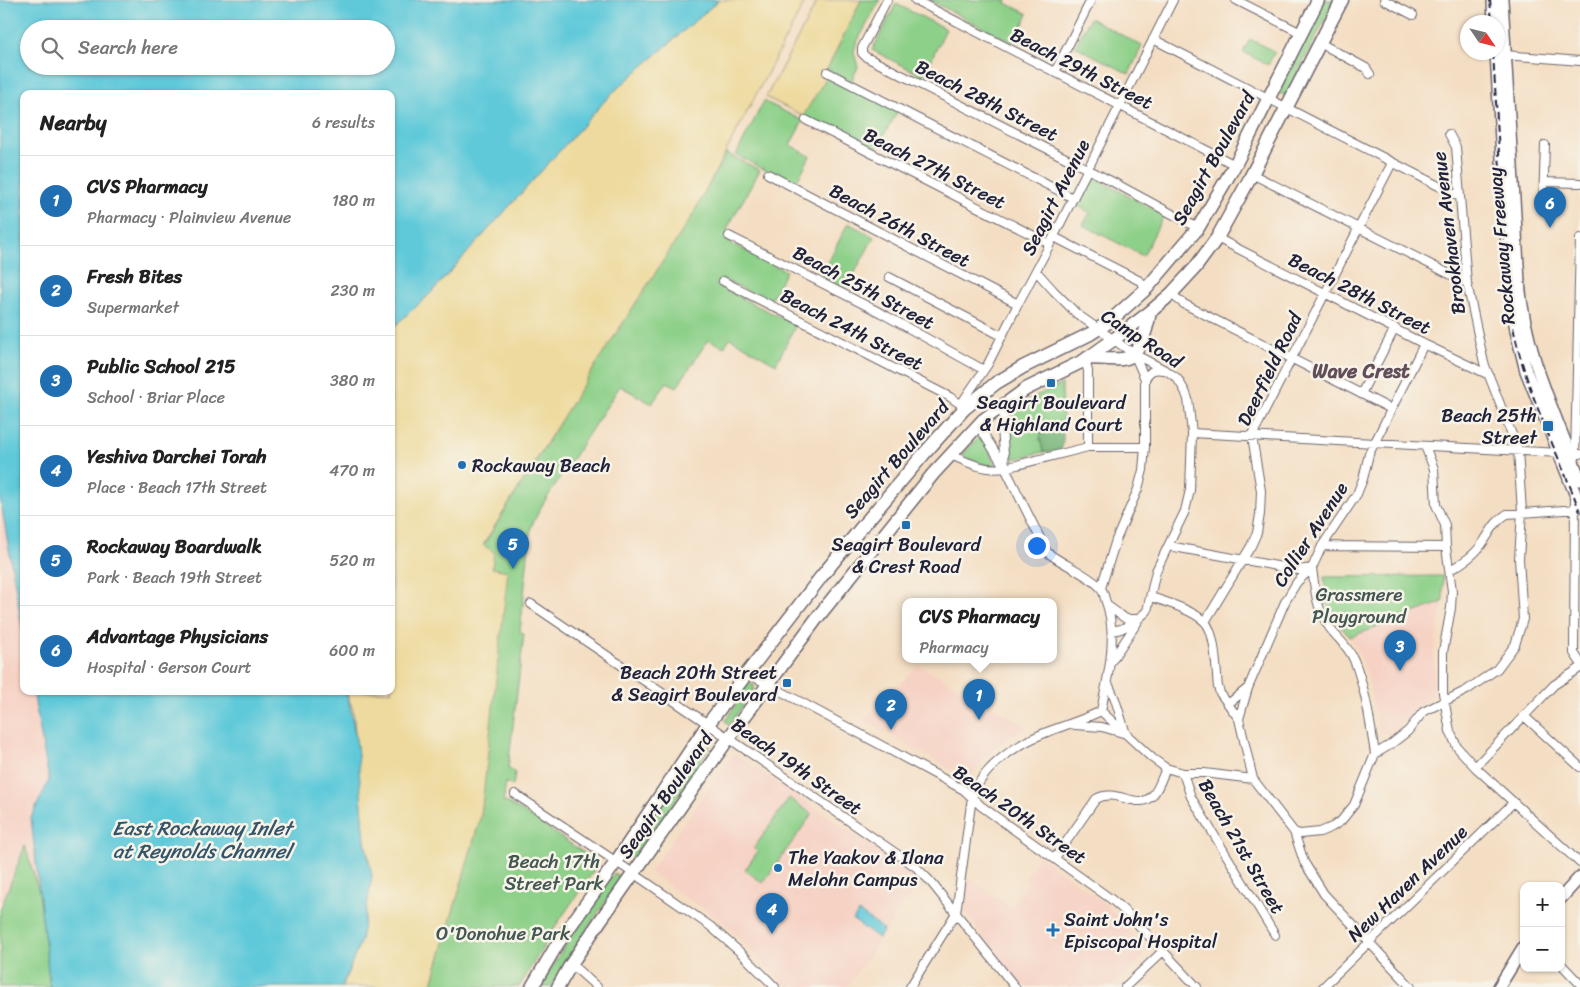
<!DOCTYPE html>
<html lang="en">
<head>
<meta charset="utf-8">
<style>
  :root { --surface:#fff; --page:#f6f6f6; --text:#222; --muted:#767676; --line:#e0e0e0; --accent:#1f6fb2 }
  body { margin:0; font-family:Sriracha,sans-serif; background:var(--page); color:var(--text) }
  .controls { position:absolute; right:15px; bottom:15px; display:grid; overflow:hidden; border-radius:10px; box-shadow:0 1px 4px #0004 }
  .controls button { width:45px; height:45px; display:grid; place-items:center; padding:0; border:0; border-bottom:1px solid var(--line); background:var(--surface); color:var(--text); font:25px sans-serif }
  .compass { position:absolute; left:1460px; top:15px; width:45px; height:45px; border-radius:50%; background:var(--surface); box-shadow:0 1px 4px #0004; rotate:125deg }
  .you { position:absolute; left:1036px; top:545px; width:18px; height:18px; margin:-12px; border:4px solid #fff; border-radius:50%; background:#1a73e8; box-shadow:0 0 0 8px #1a73e833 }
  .badge { display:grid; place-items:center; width:32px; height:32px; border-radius:50%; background:var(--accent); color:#fff; font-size:16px; font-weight:700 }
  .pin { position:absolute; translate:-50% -41px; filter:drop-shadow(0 1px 2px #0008) }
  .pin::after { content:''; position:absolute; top:26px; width:18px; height:15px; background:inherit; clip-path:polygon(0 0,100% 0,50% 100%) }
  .popup { position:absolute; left:902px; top:598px; width:155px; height:65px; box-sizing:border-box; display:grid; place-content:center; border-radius:10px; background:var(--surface); filter:drop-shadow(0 1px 4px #0005); font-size:16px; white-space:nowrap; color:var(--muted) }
  .popup b { font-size:19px; color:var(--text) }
  .popup::after { content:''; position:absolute; left:50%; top:100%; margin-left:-10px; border:10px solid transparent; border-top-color:var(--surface) }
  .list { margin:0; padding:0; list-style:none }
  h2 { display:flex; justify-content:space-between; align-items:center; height:65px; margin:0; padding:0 20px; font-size:21px }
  h2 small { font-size:16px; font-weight:400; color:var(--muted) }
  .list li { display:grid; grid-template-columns:32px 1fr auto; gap:15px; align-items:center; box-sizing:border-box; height:90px; padding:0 20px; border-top:1px solid var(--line) }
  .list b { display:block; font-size:19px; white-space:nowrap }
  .list p { margin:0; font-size:16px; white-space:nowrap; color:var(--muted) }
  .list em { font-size:16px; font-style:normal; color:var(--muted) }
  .icon { flex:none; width:28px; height:28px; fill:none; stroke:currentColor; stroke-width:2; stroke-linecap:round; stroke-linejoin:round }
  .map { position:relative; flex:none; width:1580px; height:987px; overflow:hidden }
  .search { position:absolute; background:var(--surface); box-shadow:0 1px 4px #0004; left:20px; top:20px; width:375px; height:55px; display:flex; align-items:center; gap:12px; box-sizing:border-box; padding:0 18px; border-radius:28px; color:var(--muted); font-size:19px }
  .panel { position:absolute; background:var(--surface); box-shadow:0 1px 4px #0004; left:20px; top:90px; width:375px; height:605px; border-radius:10px }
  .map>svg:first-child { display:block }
</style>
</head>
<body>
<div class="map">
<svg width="1580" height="987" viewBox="0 0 1580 987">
  <rect width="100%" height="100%" fill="#f7f3e8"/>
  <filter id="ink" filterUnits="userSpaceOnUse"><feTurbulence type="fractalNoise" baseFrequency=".02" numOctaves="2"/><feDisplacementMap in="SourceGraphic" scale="10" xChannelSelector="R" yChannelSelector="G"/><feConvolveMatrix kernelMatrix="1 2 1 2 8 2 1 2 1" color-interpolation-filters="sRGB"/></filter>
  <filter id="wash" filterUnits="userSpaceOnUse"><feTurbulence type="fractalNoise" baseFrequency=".0096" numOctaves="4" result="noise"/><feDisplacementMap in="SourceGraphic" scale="20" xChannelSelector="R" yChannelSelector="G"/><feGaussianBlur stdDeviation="1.12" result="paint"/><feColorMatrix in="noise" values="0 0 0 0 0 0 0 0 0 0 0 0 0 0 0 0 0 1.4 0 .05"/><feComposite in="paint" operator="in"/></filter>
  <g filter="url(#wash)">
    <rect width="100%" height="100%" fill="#f4dec3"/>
    <path fill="#f6d2c4" d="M0 491 24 632V691H34L49 780 31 818 50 987H0Z
      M1443 602 1434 652V695L1417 708 1393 734 1390 736 1379 732 1367 674 1359 654 1350 637Z
      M919 665 1028 727 1007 738 984 758 968 779 863 720Z
      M734 753 916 876 920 881 847 987H787L722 922 649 872Z
      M1039 855 1108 906 1144 948 1141 952 1145 956 1111 987H1021L965 912 968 878 1012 907 1028 882 1024 879Z"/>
    <path fill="#8dd089" stroke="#587962" d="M861 0H880L856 44 854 52 858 67 851 82 827 69Z
      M929 0H1007L1006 3 1028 14 1013 43Z
      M1325 0H1335L1286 96 1277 92Z
      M896 4 946 29 923 76 872 50Z
      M1090 18 1142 46 1129 74 1075 46Z
      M1250 39 1275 52 1268 65 1243 52Z
      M826 73 898 111 876 149 803 116 826 78Z
      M764 101 803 121 790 145 810 156 795 185 736 155Z
      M726 153 760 170 727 229 729 236 726 241 786 271 770 301 721 279 717 286 796 325 776 364 730 338 724 347 708 340 677 387 667 382 652 404 620 386 541 507 531 527 520 632 524 634 508 768 515 773 513 786 506 782 503 803 506 802 528 815 599 863 557 924 519 987H431L481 815 507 571 491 568 483 546 584 383 692 216Z
      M1090 179H1097L1164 215 1143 256 1083 225 1090 213 1077 205Z
      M848 223 874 237 846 289 821 276Z
      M1062 384 1063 429 1059 423H1048L1040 439 1043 452 1014 459C1011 451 1010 445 1010 436 1009 430 1010 419 1013 414 1020 401 1049 390 1062 384Z
      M979 437H982L986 443 996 469 964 457 963 454Z
      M1443 576V602L1350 637C1327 612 1327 611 1324 577Z
      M750 683 754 685V690L729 725 725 721 737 703 742 690Z
      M710 736 714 739 703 757 694 774 634 860 627 855Z
      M789 798 812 814 763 883 745 870 758 851 754 848Z
      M25 846 39 892 50 987H0V910Z
      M614 873 622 878 584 933 551 987H540L564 947Z"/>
    <path fill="#72b275" stroke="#4a6a58" d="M1048 423H1059L1062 425C1063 430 1063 433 1063 438 1063 455 1058 452 1043 452L1040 439 1042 426Z"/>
    <path fill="#eeda9e" stroke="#887e6c" d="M719 0H806L692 216 584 383 483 545 494 552 492 568 508 571 481 815 431 987H342L361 940 372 876 365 841 353 710 346 691H391V329L430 294 612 93Z
      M818 0H861L827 69 826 78 803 116 766 97Z"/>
    <path fill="#5fc9d9" stroke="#40768a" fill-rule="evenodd" d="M0 0H719L612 93 430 294 391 329V94H24V638L0 497ZM29 29H386V66H29Z
      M33 691H345L350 706 357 745 365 841 372 876 361 940 342 987H50L31 818 49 780Z
      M859 912 884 930 878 938 853 920Z"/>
  </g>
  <g filter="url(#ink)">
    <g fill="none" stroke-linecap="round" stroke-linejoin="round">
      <g stroke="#6c646b" stroke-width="10">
        <path id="street" d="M887 0 862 48V53L866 57 1113 182 1198 228
          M915 0 1235 165
          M1236 0 1301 33
          M1384 0 1413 15
          M1153 39 1460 197
          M1320 43 1366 68 1370 74
          M1505 55 1580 61
          M827 72 1073 198
          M1055 72 1091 0
          M806 120 1050 244
          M768 174 1018 304
          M1252 174 1467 283
          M1544 182 1580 183
          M1543 203 1545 145
          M729 236 881 313 984 370
          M1054 237 1140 281 1147 288
          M1217 238 1424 344 1489 375
          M1036 271 1054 291 1077 314 1134 354 1167 371 1177 378 1185 391 1188 399 1192 433 1190 490 1185 511 1156 571 1147 611 1135 622 1121 629 1112 631
          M889 277 1002 336
          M723 281 950 397 963 406
          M1171 294 1184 304 1391 409
          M1085 360 1088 371V447
          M1145 379C1149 371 1154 368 1163 370
          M1361 394 1395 328
          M961 404 988 364 1018 304 1050 244 1173 0
          M1001 407 1004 418 1002 428 1005 466
          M978 425 1005 468 1047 552C1063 565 1083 571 1099 586 1102 589 1104 594 1105 599 1119 635 1108 675 1101 711
          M1192 433 1580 454
          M1425 446 1434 469 1436 505 1445 525 1446 547 1452 591 1451 608 1443 652V693L1450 731 1457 747 1475 767 1580 863
          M951 455C969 463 984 471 1005 468L1088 447H1145
          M1575 458 1580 238
          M1575 498 1574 653 1580 662
          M1169 546 1298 570 1312 568C1315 590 1316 608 1329 627 1338 640 1347 644 1354 660 1366 690 1370 722 1375 754
          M1322 546 1446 547
          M1450 570C1461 564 1471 558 1479 548 1489 536 1493 522 1507 514L1578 509
          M1101 588 1116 540 1138 489 1143 470 1145 447V379L1134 354
          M1151 597C1166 602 1193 610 1205 622 1216 633 1216 671 1218 687L1220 693 1228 704
          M531 604 708 724 916 867 930 881 1015 987
          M1108 606 1126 619H1138
          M1205 622 1251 546 1257 533 1260 514 1261 491 1252 436 1392 163
          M1110 663 1137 623
          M747 673 964 790 981 806 1111 899 1128 914 1197 987
          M1107 681 1115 699 1125 731
          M1101 711 1152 758 1166 768 1183 773H1204L1253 779
          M1524 716 1580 767
          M1239 719 1248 688
          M1075 725 1102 727 1123 733
          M1475 767 1554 685 1580 668
          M1183 773 1191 797 1275 935
          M515 794 633 873 710 926 741 953 775 987
          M1294 832 1300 834 1320 832 1332 827 1341 821 1354 805 1375 754 1390 745 1408 731 1423 712 1467 690 1497 669 1515 645 1523 619 1519 559 1522 512 1518 450 1484 363 1467 283 1456 147 1449 134
          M1055 858 1096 799C1116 787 1137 811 1152 796 1159 789 1162 777 1166 768
          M571 964 597 987
          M1561 964 1580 984
          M910 987 956 913 972 797C983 766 1017 744 1047 732 1065 725 1083 720 1101 711
          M1125 987 1163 951
          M1323 987 1514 802
          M1411 987 1324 894 1304 862 1294 832 1253 779 1239 719 1228 704 1248 688 1285 602 1297 582 1312 568 1322 546 1357 494 1363 479 1369 454 1424 344"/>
      </g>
      <g stroke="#6c646b" stroke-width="14">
        <path id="secondary" d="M1493 0 1494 22
          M1502 0 1519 282C1525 354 1555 413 1580 480
          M1496 52 1509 281 1516 331 1526 371 1580 506
          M1561 898 1580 877
          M1499 987 1524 946"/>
      </g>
      <g stroke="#6c646b" stroke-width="15">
        <path id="primary" d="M1087 358C1098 358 1111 360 1122 359 1141 358 1147 327 1150 312
          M532 987 558 943 616 862 708 724 821 577 861 528 923 455 964 409 996 383 1023 367 1090 334 1109 322 1147 288 1198 228 1235 165 1318 0
          M558 987 571 964 600 921 728 739 817 618 933 474 983 420 1026 389 1085 360 1113 340 1150 312 1171 294 1195 268 1217 238 1249 180 1342 0"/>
      </g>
      <use href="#street" stroke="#fff" stroke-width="8"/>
      <use href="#secondary" stroke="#fff" stroke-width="11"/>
      <use href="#primary" stroke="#fff" stroke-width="12"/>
      <path stroke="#22223b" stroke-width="2" stroke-dasharray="8 4" stroke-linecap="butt" d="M1490 0 1492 22
        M1493 52 1507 287C1510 314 1515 340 1523 366 1538 416 1562 463 1580 512"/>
    </g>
  </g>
  <g fill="#1f6fb2" stroke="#f7f3e8" stroke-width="2">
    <rect x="1046" y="378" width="10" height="10" rx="2.5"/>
    <rect x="1542" y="420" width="12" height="12" rx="2.5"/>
    <circle cx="462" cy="465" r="5"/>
    <rect x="901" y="520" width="10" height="10" rx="2.5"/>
    <rect x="782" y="678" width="10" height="10" rx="2.5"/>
    <circle cx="778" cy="868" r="5"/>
    <path d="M1050.5 922.5h5v5h5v5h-5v5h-5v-5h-5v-5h5z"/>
  </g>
  <g text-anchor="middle" stroke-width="5" stroke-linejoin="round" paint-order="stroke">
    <g font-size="19" fill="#22223b" stroke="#f7f3e8">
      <text transform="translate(1082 68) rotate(27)" y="7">Beach 29th Street</text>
      <text transform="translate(987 100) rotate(27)" y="7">Beach 28th Street</text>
      <text transform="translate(1213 158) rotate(-61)" y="7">Seagirt Boulevard</text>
      <text transform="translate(935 168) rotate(27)" y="7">Beach 27th Street</text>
      <text transform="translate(1055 197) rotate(-63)" y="7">Seagirt Avenue</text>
      <text transform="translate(900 225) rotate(28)" y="7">Beach 26th Street</text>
      <text transform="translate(1448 233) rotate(-97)" y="7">Brookhaven Avenue</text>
      <text transform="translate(1501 246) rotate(-95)" y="7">Rockaway Freeway</text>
      <text transform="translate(864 287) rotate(28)" y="7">Beach 25th Street</text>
      <text transform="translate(1360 293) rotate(27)" y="7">Beach 28th Street</text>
      <text transform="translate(852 329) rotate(27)" y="7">Beach 24th Street</text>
      <text transform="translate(1142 338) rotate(33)" y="7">Camp Road</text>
      <text transform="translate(1269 369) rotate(-64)" y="7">Deerfield Road</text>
      <text transform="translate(896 459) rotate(-49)" y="7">Seagirt Boulevard</text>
      <text transform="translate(1310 534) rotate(-57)" y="7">Collier Avenue</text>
      <text transform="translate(797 766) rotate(35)" y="7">Beach 19th Street</text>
      <text transform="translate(665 795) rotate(-55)" y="7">Seagirt Boulevard</text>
      <text transform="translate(1020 814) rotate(35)" y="7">Beach 20th Street</text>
      <text transform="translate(1242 846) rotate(60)" y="7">Beach 21st Street</text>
      <text transform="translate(1407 883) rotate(-44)" y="7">New Haven Avenue</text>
    </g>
    <g font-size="19" fill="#22223b" stroke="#f7f3e8" text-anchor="start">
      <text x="1051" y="409" text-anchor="middle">Seagirt Boulevard<tspan x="1051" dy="22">&amp; Highland Court</tspan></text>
      <text x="1537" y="422" text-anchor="end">Beach 25th<tspan x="1537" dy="22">Street</tspan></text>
      <text x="472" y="472">Rockaway Beach</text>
      <text x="906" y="551" text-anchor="middle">Seagirt Boulevard<tspan x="906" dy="22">&amp; Crest Road</tspan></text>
      <text x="777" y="679" text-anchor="end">Beach 20th Street<tspan x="777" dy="22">&amp; Seagirt Boulevard</tspan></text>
      <text x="788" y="864">The Yaakov &amp; Ilana<tspan x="788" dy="22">Melohn Campus</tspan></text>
      <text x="1064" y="926">Saint John's<tspan x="1064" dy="22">Episcopal Hospital</tspan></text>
    </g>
    <g font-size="19" fill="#425652" stroke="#f7f3e8">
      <text x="1359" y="601">Grassmere<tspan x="1359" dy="22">Playground</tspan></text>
      <text x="554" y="868">Beach 17th<tspan x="554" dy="22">Street Park</tspan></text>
      <text x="503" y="940">O'Donohue Park</text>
    </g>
    <g font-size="20" font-weight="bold" fill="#624e59" stroke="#f7f3e8">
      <text x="1361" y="378">Wave Crest</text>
    </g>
    <g font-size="20" font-style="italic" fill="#34546a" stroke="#f7f3e8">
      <text x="202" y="835">East Rockaway Inlet<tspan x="202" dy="23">at Reynolds Channel</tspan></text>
    </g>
  </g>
</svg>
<div class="controls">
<button>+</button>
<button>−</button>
</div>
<svg class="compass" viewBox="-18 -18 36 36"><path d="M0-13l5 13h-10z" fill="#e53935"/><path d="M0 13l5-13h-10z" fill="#767676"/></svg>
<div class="you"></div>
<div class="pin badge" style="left:979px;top:720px">1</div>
<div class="popup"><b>CVS Pharmacy</b>Pharmacy</div>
<div class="pin badge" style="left:891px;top:730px">2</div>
<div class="pin badge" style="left:1400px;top:671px">3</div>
<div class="pin badge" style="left:772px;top:934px">4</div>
<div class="pin badge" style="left:513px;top:569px">5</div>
<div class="pin badge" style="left:1550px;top:228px">6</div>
<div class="search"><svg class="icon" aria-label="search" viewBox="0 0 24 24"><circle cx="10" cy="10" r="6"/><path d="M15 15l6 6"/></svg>Search here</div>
<section class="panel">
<h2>Nearby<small>6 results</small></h2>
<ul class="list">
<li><span class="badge">1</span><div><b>CVS Pharmacy</b><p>Pharmacy · Plainview Avenue</p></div><em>180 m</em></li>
<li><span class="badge">2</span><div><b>Fresh Bites</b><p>Supermarket</p></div><em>230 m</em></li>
<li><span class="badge">3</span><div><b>Public School 215</b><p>School · Briar Place</p></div><em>380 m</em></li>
<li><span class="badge">4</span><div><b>Yeshiva Darchei Torah</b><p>Place · Beach 17th Street</p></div><em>470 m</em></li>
<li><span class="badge">5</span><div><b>Rockaway Boardwalk</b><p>Park · Beach 19th Street</p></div><em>520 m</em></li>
<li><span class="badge">6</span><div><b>Advantage Physicians</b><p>Hospital · Gerson Court</p></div><em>600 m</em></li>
</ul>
</section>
</div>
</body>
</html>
